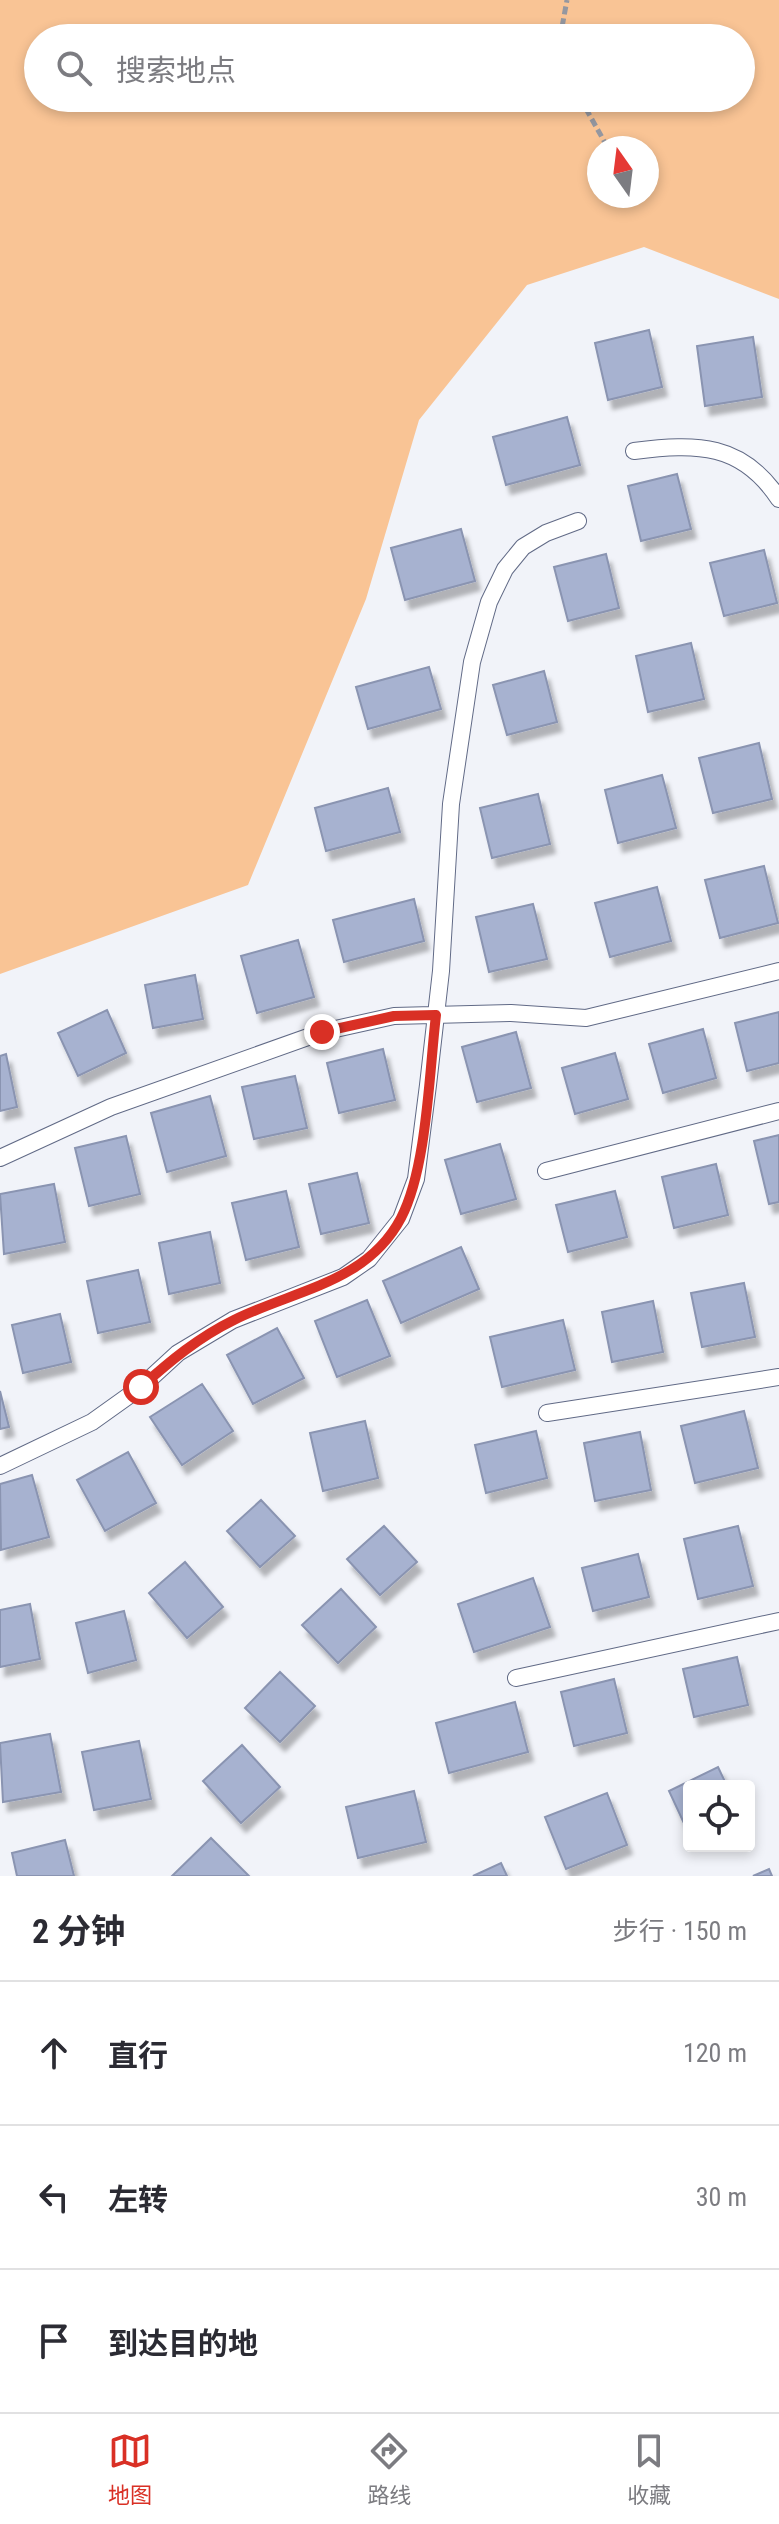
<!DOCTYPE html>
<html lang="zh">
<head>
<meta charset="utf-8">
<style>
  :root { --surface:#fff; --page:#f7f7f7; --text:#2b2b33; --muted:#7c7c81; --line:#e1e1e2; --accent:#d93025 }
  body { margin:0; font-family:"Roboto Condensed","Noto Sans SC",sans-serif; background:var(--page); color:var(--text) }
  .controls { position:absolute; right:24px; bottom:24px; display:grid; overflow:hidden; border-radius:8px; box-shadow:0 4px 12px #0003 }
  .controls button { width:72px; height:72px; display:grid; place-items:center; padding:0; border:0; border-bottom:2px solid var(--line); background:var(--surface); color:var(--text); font:40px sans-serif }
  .compass { position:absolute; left:587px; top:136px; width:72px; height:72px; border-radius:50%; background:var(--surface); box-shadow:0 4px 12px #0003; rotate:346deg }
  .stop { position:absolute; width:24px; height:24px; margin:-18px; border:6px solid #d93025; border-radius:50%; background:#fff }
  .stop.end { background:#d93025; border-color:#fff; box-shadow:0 2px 8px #0008 }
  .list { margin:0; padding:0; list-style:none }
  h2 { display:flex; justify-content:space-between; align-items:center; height:104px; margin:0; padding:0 32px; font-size:34px }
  h2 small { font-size:26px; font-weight:400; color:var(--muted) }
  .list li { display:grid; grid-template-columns:52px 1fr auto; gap:24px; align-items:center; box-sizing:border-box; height:144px; padding:0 32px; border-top:2px solid var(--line) }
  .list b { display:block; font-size:30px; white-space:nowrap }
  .list em { font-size:26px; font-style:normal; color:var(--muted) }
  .icon { flex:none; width:44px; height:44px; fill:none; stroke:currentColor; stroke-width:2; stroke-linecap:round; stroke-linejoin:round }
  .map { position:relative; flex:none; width:779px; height:1876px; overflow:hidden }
  .search { position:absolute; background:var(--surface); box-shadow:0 4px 12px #0003; left:24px; right:24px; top:24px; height:88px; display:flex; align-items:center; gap:20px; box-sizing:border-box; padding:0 28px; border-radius:44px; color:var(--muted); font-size:30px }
  .sheet { height:536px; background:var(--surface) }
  nav { display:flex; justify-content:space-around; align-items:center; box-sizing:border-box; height:112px; border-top:2px solid var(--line); background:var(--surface); font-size:22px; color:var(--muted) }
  nav a { display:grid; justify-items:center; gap:4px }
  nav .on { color:var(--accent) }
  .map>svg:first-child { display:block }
</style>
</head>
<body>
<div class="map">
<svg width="779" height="1876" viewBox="0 0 779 1876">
  <defs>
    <filter id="shadow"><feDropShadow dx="5" dy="9" stdDeviation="2" flood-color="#0004"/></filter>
  </defs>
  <rect width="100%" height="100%" fill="#f1f3f9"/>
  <path fill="#f9c495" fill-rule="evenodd" d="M0 0H779V299L644 247 527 285 419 420 366 599 248 885 0 974ZM38 38H741V98H38ZM599 148H647V196H599Z"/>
  <path fill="#a7b2d0" stroke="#8a94b1" stroke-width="2" filter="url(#shadow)" d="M649 330 662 387 608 400 595 343Z
    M753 337 762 397 705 406 697 346Z
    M567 417 580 465 506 485 493 437Z
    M677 474 691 529 641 541 628 486Z
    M461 529 475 581 405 600 391 548Z
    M764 550 777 603 724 616 710 563Z
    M606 554 619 608 568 621 554 567Z
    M691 643 704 699 648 712 636 656Z
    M429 667 441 709 368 729 356 687Z
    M544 671 557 722 507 735 493 685Z
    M759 743 772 799 713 813 699 758Z
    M662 775 676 828 618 843 605 790Z
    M388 788 400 832 326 851 315 808Z
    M538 794 550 844 492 858 480 808Z
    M764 866 778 923 720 938 705 880Z
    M657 887 671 941 610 957 595 903Z
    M414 899 424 941 344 962 333 920Z
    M533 904 547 959 489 972 476 917Z
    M298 940 314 997 257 1013 241 956Z
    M195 975 203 1019 153 1028 145 985Z
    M107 1010 126 1053 78 1076 58 1033Z
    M779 1012V1063L747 1071 735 1023Z
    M703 1029 716 1078 663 1093 649 1044Z
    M516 1032 531 1088 477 1102 462 1047Z
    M383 1049 395 1100 339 1113 327 1063Z
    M615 1053 628 1099 575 1114 562 1068Z
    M6 1054 17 1107 0 1111V1056Z
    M295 1076 307 1128 254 1139 242 1087Z
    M210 1096 226 1156 167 1172 151 1113Z
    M779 1135V1202L769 1204 754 1141Z
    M126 1136 140 1194 89 1206 75 1148Z
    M500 1144 516 1199 461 1214 445 1160Z
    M716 1164 728 1215 674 1228 662 1177Z
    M357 1173 369 1223 321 1234 309 1184Z
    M54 1184 65 1242 4 1254 0 1194Z
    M286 1191 299 1247 246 1260 232 1203Z
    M615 1191 627 1237 568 1252 556 1205Z
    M210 1232 220 1283 169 1294 159 1243Z
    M461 1247 479 1289 401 1323 383 1281Z
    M138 1270 150 1322 98 1333 87 1281Z
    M744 1283 755 1337 702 1347 691 1293Z
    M367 1300 390 1356 337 1377 315 1321Z
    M653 1301 663 1352 612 1362 602 1312Z
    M60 1314 71 1362 23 1373 12 1325Z
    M563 1320 575 1370 502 1387 490 1337Z
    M277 1328 304 1378 253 1404 227 1355Z
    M202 1384 233 1431 182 1465 150 1417Z
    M0 1391 9 1427 0 1429Z
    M744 1411 758 1468 695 1483 681 1426Z
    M365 1421 378 1478 323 1491 310 1433Z
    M536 1431 547 1478 486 1493 475 1445Z
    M640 1432 651 1490 595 1501 584 1443Z
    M128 1452 156 1503 105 1531 77 1480Z
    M32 1475 49 1537 1 1550 0 1484Z
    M261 1500 295 1536 260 1567 227 1531Z
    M384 1526 417 1562 380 1595 347 1559Z
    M738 1526 753 1586 698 1599 684 1539Z
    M638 1554 649 1597 593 1611 582 1568Z
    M185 1562 223 1607 187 1638 149 1593Z
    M533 1578 550 1627 474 1652 458 1604Z
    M341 1589 376 1627 338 1663 302 1625Z
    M30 1604 40 1659 0 1667V1610Z
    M124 1611 136 1660 88 1673 76 1623Z
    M737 1657 748 1705 694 1717 683 1669Z
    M280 1672 315 1706 280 1742 245 1708Z
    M614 1679 627 1733 574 1746 561 1692Z
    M515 1702 528 1752 449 1773 436 1723Z
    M50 1734 61 1792 3 1802 0 1743Z
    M139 1741 151 1799 94 1810 82 1752Z
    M242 1745 280 1787 241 1823 203 1781Z
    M718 1767 727 1786H689V1834L669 1791Z
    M414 1791 426 1842 358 1858 346 1807Z
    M607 1793 627 1845 566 1869 545 1817Z
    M211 1838 249 1876H172Z
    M65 1840 74 1876H17L12 1853Z
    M501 1863 507 1876H473Z
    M769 1869 772 1876H753Z"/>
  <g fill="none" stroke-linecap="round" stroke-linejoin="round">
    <g stroke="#616a86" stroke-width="18">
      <path id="lane" d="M634 451C697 443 742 443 779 499
        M0 1158 111 1107 322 1032 394 1016 511 1013 586 1018 779 971
        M546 1171 779 1111
        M547 1413 779 1377
        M0 1466 92 1422 141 1387 178 1353 233 1320 343 1277 369 1259 401 1219 416 1179 428 1085 441 971 451 804 472 662 489 602 505 569 523 547 546 533 578 521
        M516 1678 779 1621"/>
    </g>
    <path stroke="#9497a0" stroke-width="5" stroke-dasharray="8 4" stroke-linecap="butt" d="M560 38 567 0
      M580 98 608 148"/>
    <use href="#lane" stroke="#fff" stroke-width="16"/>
  </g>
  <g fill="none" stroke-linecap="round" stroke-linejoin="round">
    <path stroke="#d93025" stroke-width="10" d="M141 1387C170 1361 199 1337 234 1320 294 1290 367 1283 401 1218 427 1168 429 1074 436 1015L394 1016 322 1032"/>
  </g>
</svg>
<div class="controls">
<button><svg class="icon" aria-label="locate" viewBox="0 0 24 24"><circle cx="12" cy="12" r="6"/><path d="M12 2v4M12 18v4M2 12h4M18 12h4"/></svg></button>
</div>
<svg class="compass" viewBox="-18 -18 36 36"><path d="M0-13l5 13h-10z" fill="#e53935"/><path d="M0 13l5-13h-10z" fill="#7c7c81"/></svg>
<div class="stop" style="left:141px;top:1387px"></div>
<div class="stop end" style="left:322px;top:1032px"></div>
<div class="search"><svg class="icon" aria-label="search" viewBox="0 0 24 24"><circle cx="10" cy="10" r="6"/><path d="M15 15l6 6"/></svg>搜索地点</div>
</div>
<section class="sheet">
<h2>2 分钟<small>步行 · 150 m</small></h2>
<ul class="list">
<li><svg class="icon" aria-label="ahead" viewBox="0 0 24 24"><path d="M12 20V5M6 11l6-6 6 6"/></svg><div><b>直行</b></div><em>120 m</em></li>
<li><svg class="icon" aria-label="left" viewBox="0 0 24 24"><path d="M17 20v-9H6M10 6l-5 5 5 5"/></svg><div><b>左转</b></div><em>30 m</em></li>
<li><svg class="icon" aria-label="arrive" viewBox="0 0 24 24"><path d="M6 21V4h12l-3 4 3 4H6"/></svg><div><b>到达目的地</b></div></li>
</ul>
</section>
<nav>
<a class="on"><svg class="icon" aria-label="map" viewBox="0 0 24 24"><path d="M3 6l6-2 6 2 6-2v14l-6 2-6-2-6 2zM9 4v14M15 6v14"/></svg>地图</a>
<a><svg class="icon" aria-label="directions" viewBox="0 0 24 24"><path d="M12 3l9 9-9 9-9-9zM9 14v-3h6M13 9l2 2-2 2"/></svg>路线</a>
<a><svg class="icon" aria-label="saved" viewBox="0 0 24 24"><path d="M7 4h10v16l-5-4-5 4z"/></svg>收藏</a>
</nav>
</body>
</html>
